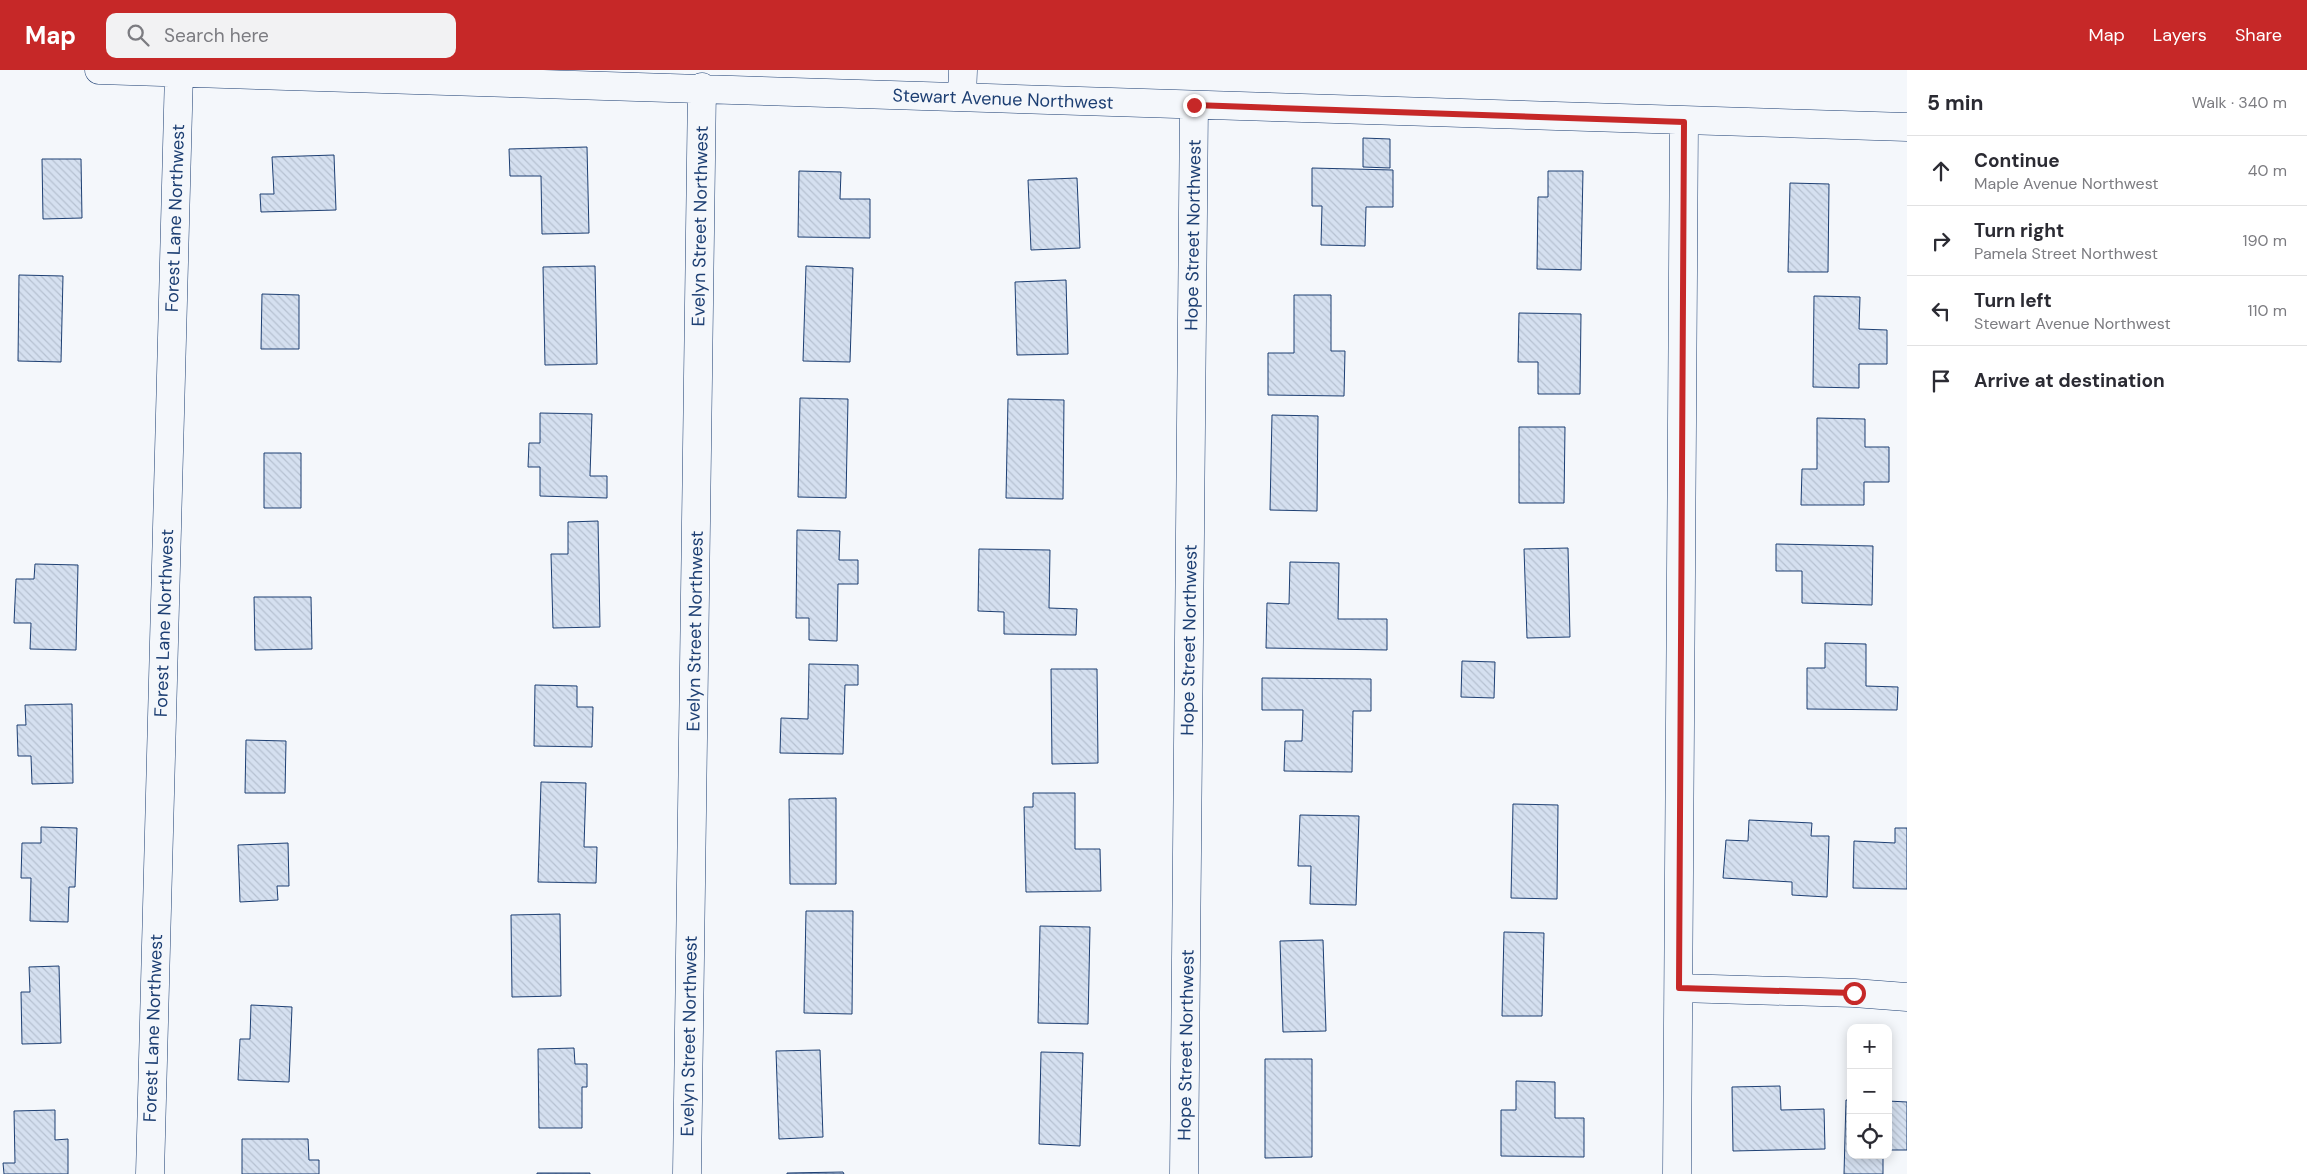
<!DOCTYPE html>
<html lang="en">
<head>
<meta charset="utf-8">
<style>
  :root { --surface:#fff; --page:#f2f2f3; --text:#2b2b33; --muted:#7c7c81; --line:#e1e1e2; --accent:#c62828 }
  body { margin:0; font-family:"DM Sans",sans-serif; background:var(--page); color:var(--text) }
  .controls { position:absolute; right:15px; bottom:15px; display:grid; overflow:hidden; border-radius:10px; box-shadow:0 2px 12px #0003 }
  .controls button { width:45px; height:45px; display:grid; place-items:center; padding:0; border:0; border-bottom:1px solid var(--line); background:var(--surface); color:var(--text); font:25px sans-serif }
  .stop { position:absolute; width:15px; height:15px; margin:-11px; border:4px solid #c62828; border-radius:50%; background:#fff }
  .stop.end { background:#c62828; border-color:#fff; box-shadow:0 1px 5px #0008 }
  .list { margin:0; padding:0; list-style:none }
  h2 { display:flex; justify-content:space-between; align-items:center; height:65px; margin:0; padding:0 20px; font-size:21px }
  h2 small { font-size:16px; font-weight:400; color:var(--muted) }
  .list li { display:grid; grid-template-columns:32px 1fr auto; gap:15px; align-items:center; box-sizing:border-box; height:70px; padding:0 20px; border-top:1px solid var(--line) }
  .list b { display:block; font-size:19px; white-space:nowrap }
  .list p { margin:0; font-size:16px; white-space:nowrap; color:var(--muted) }
  .list em { font-size:16px; font-style:normal; color:var(--muted) }
  .icon { flex:none; width:28px; height:28px; fill:none; stroke:currentColor; stroke-width:2; stroke-linecap:round; stroke-linejoin:round }
  .map { position:relative; flex:none; width:1907px; height:1104px; overflow:hidden }
  header { display:flex; align-items:center; gap:30px; box-sizing:border-box; height:70px; padding:0 25px; background:var(--accent); color:#fff }
  header strong { font-size:24px }
  nav { display:flex; gap:28px; margin-inline-start:auto; font-size:18px }
  .search { width:350px; height:45px; background:var(--page); display:flex; align-items:center; gap:12px; box-sizing:border-box; padding:0 18px; border-radius:10px; color:var(--muted); font-size:19px }
  main { display:flex }
  aside { flex:1; background:var(--surface) }
  .map>svg:first-child { display:block }
</style>
</head>
<body>
<header>
<strong>Map</strong>
<div class="search"><svg class="icon" aria-label="search" viewBox="0 0 24 24"><circle cx="10" cy="10" r="6"/><path d="M15 15l6 6"/></svg>Search here</div>
<nav><a>Map</a><a>Layers</a><a>Share</a></nav>
</header>
<main>
<div class="map">
<svg width="1907" height="1104" viewBox="0 0 1907 1104">
  <defs>
    <pattern id="building-back-hatch" width="6" height="6" patternUnits="userSpaceOnUse" patternTransform="scale(1.25)"><rect width="6" height="6" fill="#d5e0f0"/><path d="M-1 5l2 2M0 0l6 6M5-1l2 2" fill="none" stroke="#b6c1d1"/></pattern>
  </defs>
  <rect width="100%" height="100%" fill="#f4f7fb"/>
  <path fill="url(#building-back-hatch)" stroke="#1d3f73" d="M1363 68 1390 69V98L1363 97Z
    M587 77 589 163 542 164 541 106H510L509 79Z
    M334 85 336 140 261 142 260 124H274L272 87Z
    M42 89H81L82 148 43 149Z
    M1312 98 1393 100V137H1366L1365 176 1321 175 1322 136H1312Z
    M799 101 841 102 840 129H870V168L798 167Z
    M1548 101H1583L1581 200 1537 199 1538 127H1548Z
    M1077 108 1080 178 1031 180 1028 110Z
    M1790 113 1829 114 1828 202H1788Z
    M595 196 597 294 545 295 543 197Z
    M806 196 853 198 850 292 803 291Z
    M19 205 63 206 61 292 18 291Z
    M1066 210 1068 284 1017 285 1015 212Z
    M262 224 299 225V279H261Z
    M1294 225H1331V281H1345L1344 326 1268 325V283H1294Z
    M1814 226 1860 227 1859 259 1887 260V294H1859V318L1813 317Z
    M1519 243 1581 244 1580 324H1538V292H1518Z
    M800 328 848 329 846 428 798 427Z
    M1008 329 1064 330 1063 429 1006 428Z
    M540 343 592 344 590 406H607V428L540 426V397H528L529 373H540Z
    M1272 345 1318 346 1317 441 1270 440Z
    M1817 348 1865 349V377H1889V412H1864V435H1801L1802 399H1817Z
    M1519 357H1565L1564 433H1519Z
    M264 383H301V438H264Z
    M598 451 600 557 553 558 551 484H568V452Z
    M797 460 840 461 839 490H858V514H838L837 571 809 570V548H796Z
    M1776 474 1873 476 1872 535 1802 533V501H1776Z
    M1568 478 1570 567 1527 568 1524 479Z
    M979 479 1050 480 1049 538 1077 539 1076 565 1004 564V542L978 541Z
    M1290 492 1339 493 1338 549H1387V580L1266 578 1267 533 1289 534Z
    M35 494 78 495 76 580 30 579 31 553H14L16 509H34Z
    M254 527H311L312 579 255 580Z
    M1825 573 1866 574V616L1898 617 1897 640 1807 639V598H1825Z
    M1462 591 1495 592 1494 628 1461 627Z
    M809 594 858 595V615H845L843 684 780 683 781 648 808 649Z
    M1051 599H1097L1098 693 1052 694Z
    M1262 608 1371 609V641H1353L1352 702 1284 701 1285 671H1302L1303 640H1262Z
    M535 615 577 616V637H593L592 677 534 676Z
    M72 634 73 713 32 714 31 686H18L17 655H26L25 635Z
    M246 670 286 671 285 723H245Z
    M541 712 586 713 584 777H597L596 813 538 812Z
    M1033 723H1075V779H1100L1101 821 1026 822 1024 737H1033Z
    M836 728V814H790L789 729Z
    M1513 734 1558 735 1557 829 1511 828Z
    M1300 745 1359 746 1356 835 1310 834 1311 796H1298Z
    M1749 750 1812 753 1811 766H1829L1827 827 1792 825V812L1723 808 1726 770 1748 771Z
    M41 757 77 758 75 817H69L68 852 30 851 31 808H21L22 773H41Z
    M1895 758H1907V819L1853 818 1854 771 1895 773Z
    M288 773 289 816H277L278 830 240 832 238 775Z
    M806 841H853L852 944 804 943Z
    M560 844 561 926 512 927 511 845Z
    M1040 856 1090 857 1088 954 1038 953Z
    M1504 862 1544 863 1542 946H1502Z
    M1323 870 1326 961 1283 962 1280 871Z
    M59 896 61 973 22 974 21 922H30L29 897Z
    M251 935 292 937 289 1012 238 1010 240 969H250Z
    M574 978 575 994H587V1017H582V1058H539L538 979Z
    M820 980 823 1067 779 1069 776 981Z
    M1041 982 1083 983 1080 1076 1039 1074Z
    M1265 989H1312V1087L1265 1088Z
    M1516 1011 1555 1012V1048H1584V1087L1501 1086V1040H1516Z
    M1780 1016 1781 1040 1824 1039 1825 1079 1733 1081 1732 1017Z
    M1846 1030H1851V1085H1883V1104H1844Z
    M1888 1031 1907 1032V1080H1888Z
    M55 1040V1070L68 1069V1104H4L3 1093H15L14 1041Z
    M242 1069H308L309 1090H319V1104H242Z
    M843 1102 844 1104H787V1103Z
    M537 1103H590V1104H537Z"/>
  <g fill="none" stroke-linecap="round" stroke-linejoin="round">
    <g stroke="#1d3f73" stroke-width="29">
      <path id="minor" d="M99 0C702 14 1304 43 1907 57
        M962 27 963 0
        M1679 918 1854 923 1907 927
        M150 1104 179 2
        M687 1104 702 17
        M1184 1104 1194 35
        M1677 1104 1684 52"/>
    </g>
    <use href="#minor" stroke="#f4f7fb" stroke-width="28"/>
  </g>
  <g fill="none" stroke-linecap="round" stroke-linejoin="round">
    <path stroke="#c62828" stroke-width="6" d="M1194 35 1684 52 1679 918 1854 923"/>
  </g>
  <g text-anchor="middle" stroke-width="4" stroke-linejoin="round" paint-order="stroke">
    <g font-size="18" fill="#1d3f73" stroke="#f4f7fb">
      <text transform="translate(1003 29) rotate(2)" y="6">Stewart Avenue Northwest</text>
      <text transform="translate(175 148) rotate(-88)" y="6">Forest Lane Northwest</text>
      <text transform="translate(700 156) rotate(-89)" y="6">Evelyn Street Northwest</text>
      <text transform="translate(1193 165) rotate(-89)" y="6">Hope Street Northwest</text>
      <text transform="translate(164 553) rotate(-88)" y="6">Forest Lane Northwest</text>
      <text transform="translate(695 561) rotate(-89)" y="6">Evelyn Street Northwest</text>
      <text transform="translate(1189 570) rotate(-89)" y="6">Hope Street Northwest</text>
      <text transform="translate(153 958) rotate(-88)" y="6">Forest Lane Northwest</text>
      <text transform="translate(689 966) rotate(-89)" y="6">Evelyn Street Northwest</text>
      <text transform="translate(1186 975) rotate(-89)" y="6">Hope Street Northwest</text>
    </g>
  </g>
</svg>
<div class="controls">
<button>+</button>
<button>−</button>
<button><svg class="icon" aria-label="locate" viewBox="0 0 24 24"><circle cx="12" cy="12" r="6"/><path d="M12 2v4M12 18v4M2 12h4M18 12h4"/></svg></button>
</div>
<div class="stop" style="left:1854px;top:923px"></div>
<div class="stop end" style="left:1194px;top:35px"></div>
</div>
<aside>
<h2>5 min<small>Walk · 340 m</small></h2>
<ul class="list">
<li><svg class="icon" aria-label="ahead" viewBox="0 0 24 24"><path d="M12 20V5M6 11l6-6 6 6"/></svg><div><b>Continue</b><p>Maple Avenue Northwest</p></div><em>40 m</em></li>
<li><svg class="icon" aria-label="right" viewBox="0 0 24 24"><path d="M7 20v-9h11M14 6l5 5-5 5"/></svg><div><b>Turn right</b><p>Pamela Street Northwest</p></div><em>190 m</em></li>
<li><svg class="icon" aria-label="left" viewBox="0 0 24 24"><path d="M17 20v-9H6M10 6l-5 5 5 5"/></svg><div><b>Turn left</b><p>Stewart Avenue Northwest</p></div><em>110 m</em></li>
<li><svg class="icon" aria-label="arrive" viewBox="0 0 24 24"><path d="M6 21V4h12l-3 4 3 4H6"/></svg><div><b>Arrive at destination</b></div></li>
</ul>
</aside>
</main>
</body>
</html>
